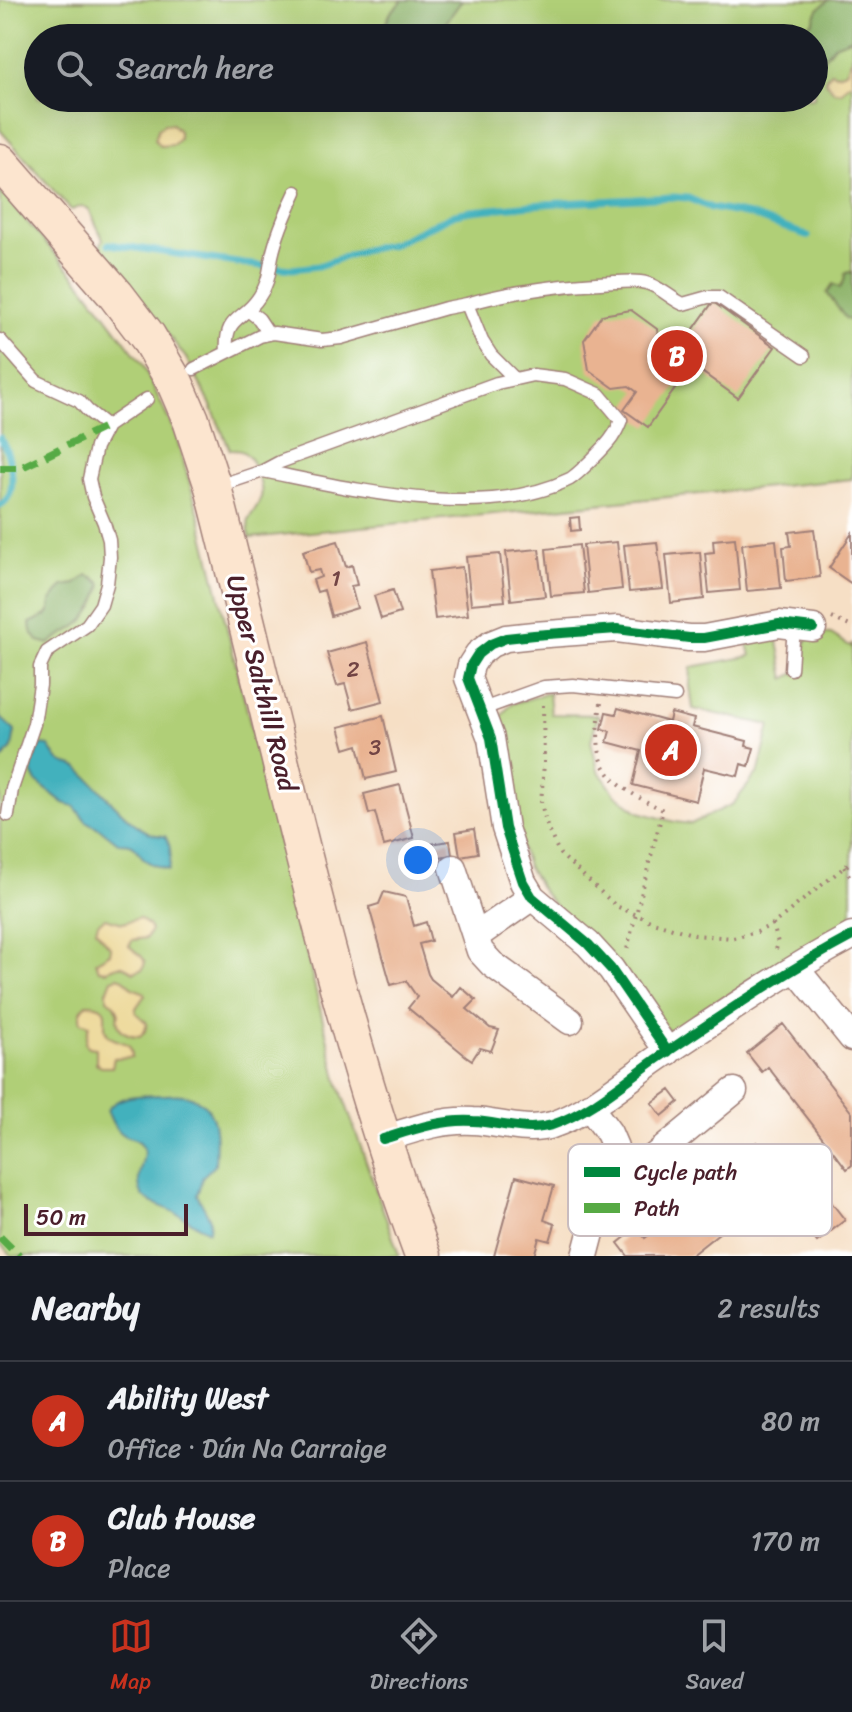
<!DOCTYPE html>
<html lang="en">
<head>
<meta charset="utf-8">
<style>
  :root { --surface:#171b24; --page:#20242c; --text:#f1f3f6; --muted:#9ea1a6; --line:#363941; --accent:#c8321e }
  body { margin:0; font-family:Sriracha,sans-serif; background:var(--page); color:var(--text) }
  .scale { position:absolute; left:24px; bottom:20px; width:164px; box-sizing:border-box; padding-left:8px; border:4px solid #4a1f2b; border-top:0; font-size:22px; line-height:28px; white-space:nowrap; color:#4a1f2b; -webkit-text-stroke:6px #fff; paint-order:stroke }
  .you { position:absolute; left:418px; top:860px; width:28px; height:28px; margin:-20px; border:6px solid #fff; border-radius:50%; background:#1a73e8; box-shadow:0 0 0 12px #1a73e833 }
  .badge { display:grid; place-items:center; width:52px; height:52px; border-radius:50%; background:var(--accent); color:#fff; font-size:26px; font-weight:700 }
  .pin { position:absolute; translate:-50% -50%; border:4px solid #fff; box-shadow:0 2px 8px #0006 }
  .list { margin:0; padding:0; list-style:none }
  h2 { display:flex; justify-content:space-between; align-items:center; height:104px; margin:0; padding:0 32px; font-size:34px }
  h2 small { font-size:26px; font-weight:400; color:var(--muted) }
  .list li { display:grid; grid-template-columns:52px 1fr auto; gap:24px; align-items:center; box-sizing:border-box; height:120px; padding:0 32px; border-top:2px solid var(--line) }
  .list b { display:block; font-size:30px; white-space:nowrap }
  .list p { margin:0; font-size:26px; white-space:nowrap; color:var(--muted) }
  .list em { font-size:26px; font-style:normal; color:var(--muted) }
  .icon { flex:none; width:44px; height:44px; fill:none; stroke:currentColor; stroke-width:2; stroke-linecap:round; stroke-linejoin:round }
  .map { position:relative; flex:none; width:852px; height:1256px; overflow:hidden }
  .search { position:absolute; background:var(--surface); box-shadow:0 8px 32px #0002; left:24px; right:24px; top:24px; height:88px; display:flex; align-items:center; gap:20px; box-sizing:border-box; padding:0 28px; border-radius:44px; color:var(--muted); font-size:30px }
  .sheet { height:344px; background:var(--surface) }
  nav { display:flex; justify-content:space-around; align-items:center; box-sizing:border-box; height:112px; border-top:2px solid var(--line); background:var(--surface); font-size:22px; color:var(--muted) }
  nav a { display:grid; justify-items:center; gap:4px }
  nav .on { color:var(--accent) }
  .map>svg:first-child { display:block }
</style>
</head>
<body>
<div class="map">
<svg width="852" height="1256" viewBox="0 0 852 1256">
  <rect width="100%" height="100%" fill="#fff"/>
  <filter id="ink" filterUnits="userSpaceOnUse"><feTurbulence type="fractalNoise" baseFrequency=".0125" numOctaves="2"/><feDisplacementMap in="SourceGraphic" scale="16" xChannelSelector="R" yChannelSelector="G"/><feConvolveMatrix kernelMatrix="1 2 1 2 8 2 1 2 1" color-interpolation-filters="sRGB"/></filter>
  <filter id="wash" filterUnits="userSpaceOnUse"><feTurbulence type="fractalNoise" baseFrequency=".006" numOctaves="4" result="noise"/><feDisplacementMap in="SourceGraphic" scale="32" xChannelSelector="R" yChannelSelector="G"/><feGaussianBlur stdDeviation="1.8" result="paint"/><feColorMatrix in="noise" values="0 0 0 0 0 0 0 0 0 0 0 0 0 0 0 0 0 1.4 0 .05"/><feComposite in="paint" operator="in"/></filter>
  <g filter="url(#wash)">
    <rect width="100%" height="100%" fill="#f6dfc5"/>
    <path fill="#b0cf77" stroke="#7d7751" stroke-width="2" fill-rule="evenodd" d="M0 0H852V479L250 538C244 512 255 517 261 497 264 488 254 462 247 455 243 450 237 450 230 450L209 401 186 358 100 246 103 239 89 209 82 206 72 210 70 209 0 130ZM38 38H814V98H38Z
      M0 191 82 284 143 365 175 433 200 518 338 1082 399 1255 397 1256H12L0 1244Z
      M814 633 831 634 850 646 852 644V922L780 964 686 1029 672 1032 659 1025 543 892 527 866 516 831 500 718 511 704 549 693 551 714 598 715 591 741 598 770 615 794 639 812 675 822 691 824 733 804 759 771 770 725 693 709 690 686 691 667 751 656 747 639 777 636 785 679 800 670 806 641Z"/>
    <path fill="#8cb268" stroke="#6b684a" stroke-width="2" d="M403 0H462L435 38H362L382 31 391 12Z
      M829 0H852V38L834 45 823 59 814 64V38H778L786 32 799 31 813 21 818 9Z
      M852 272V321L846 319 827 293 833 284 840 288 844 281 845 273Z
      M87 575 93 577 102 584C98 600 92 615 78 625 69 632 58 636 49 644L38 641 31 631 30 623 47 615 50 610 51 601 63 586 76 584Z"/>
    <path fill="#eeda9e" stroke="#9c7c64" stroke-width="2" d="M852 58V82L847 85 841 92 834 91 826 82V78L831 72 836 74 846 71Z
      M164 124H172L179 131V139L173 145 160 146 155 140 158 129Z
      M139 918 148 925 151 930 146 938 132 940 129 946 142 957 145 962 143 969 134 972C119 964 122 964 106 971L99 970 95 962 110 953 111 948 96 930 98 923 105 918 123 923Z
      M118 977 124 979 132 988 143 992 145 995 136 1008V1013L147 1023 145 1031 140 1036C131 1036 120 1033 118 1023 115 1012 122 1019 117 1009 115 1005 110 1001 107 999V992L112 979Z
      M87 1004C119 1004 96 1026 110 1037 120 1044 132 1039 132 1057L114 1058 112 1067H101L96 1063V1048L89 1047 85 1043 89 1025 81 1022C78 1014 82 1009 87 1004Z"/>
    <path fill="#42b1bd" stroke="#466874" stroke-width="2" d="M0 717 15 731 12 748 0 762Z
      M40 745 49 746C52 750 56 758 60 761 65 765 72 764 78 768 101 786 135 838 165 836 172 846 171 860 169 870 161 867 150 865 144 859 133 847 138 843 118 843L99 828 87 822 74 806 64 803 37 782 32 772V764Z
      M163 1095C171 1095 181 1093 188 1096 221 1105 216 1139 215 1165L203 1176 197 1195 210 1219 209 1231C197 1226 187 1219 176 1213 157 1202 137 1205 139 1176 140 1167 147 1153 142 1145 138 1138 131 1139 125 1136 115 1131 111 1120 107 1110 120 1093 142 1096 163 1095Z"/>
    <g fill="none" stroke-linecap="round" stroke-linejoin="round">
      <path stroke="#42b1bd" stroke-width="7" d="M109 244 244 264 292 269 318 266 364 250 393 244 455 214 471 211 543 204 674 197 688 198 711 208 750 215 808 236
        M0 438C11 453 20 495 0 505"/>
    </g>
    <g id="blocks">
      <path fill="#e9b391" d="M713 302 775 347 738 398 692 365 648 427 624 410 637 392 629 386 614 388 589 370 584 340 602 315 631 310 657 329 659 341 688 337Z
        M579 517 580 530 571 531 570 518Z
        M814 529 820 577 786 581 783 547 791 546 789 532Z
        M852 533V584L829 568Z
        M735 538 740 590 709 593 705 553 714 552 713 540Z
        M776 540 781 588 747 591 742 544Z
        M338 541 346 567 352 565 357 585 351 586 357 608 331 616 324 590 317 592 313 580 321 577 319 570 309 572 303 551Z
        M617 542 622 589 588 593 583 545Z
        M657 542 663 589 629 592 624 545Z
        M579 545 584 593 551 596 546 549Z
        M539 549 545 596 511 600 506 552Z
        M700 552 704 599 671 603 666 555Z
        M500 554 505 601 471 604 466 557Z
        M462 567 468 615 435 619 429 571Z
        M393 590 400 613 381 619 374 596Z
        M367 642 383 701 352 709 345 684 337 686 327 653Z
        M618 708 669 722 671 713 694 719 692 727 747 741 746 746 754 748 749 766 741 764 738 776 704 768 696 801 633 785 641 751 607 742 610 731 602 729 606 712 616 714Z
        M383 716 396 772 366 779 358 745 345 749 339 727Z
        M400 785 414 838 384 846 375 812 369 814 364 794Z
        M474 829 478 853 460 856 456 832Z
        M450 841 452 855 426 859 423 845Z
        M384 892 406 897 414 926 426 922 431 941 419 944 428 974 431 979 453 997 461 987 476 1000 467 1009 490 1028 499 1030 491 1051 480 1048 472 1060 466 1056 408 1008 417 997 406 981 391 985 369 907 379 904Z
        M783 1024 852 1113V1165L847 1169 768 1067 762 1072 747 1053Z
        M670 1090 679 1102 662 1116 652 1103Z
        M757 1142 787 1179 690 1256H628L618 1243 637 1228 645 1238 742 1161 738 1157Z
        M516 1176 554 1186 544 1220 555 1224 550 1241 539 1238 534 1256H494Z
        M831 1202 845 1220 817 1242 803 1224Z"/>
    </g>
  </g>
  <g filter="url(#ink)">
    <use href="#blocks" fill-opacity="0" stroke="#a07f78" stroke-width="2"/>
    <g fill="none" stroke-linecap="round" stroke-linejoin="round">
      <g stroke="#a07f78" stroke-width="15">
        <path id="service" d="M467 304C511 291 569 284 615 282 625 282 636 280 646 283 659 286 670 298 683 304L708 297H719L804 356
          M249 311 259 319 269 334
          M0 340 36 381 79 401 88 411 107 426 147 399
          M227 352C224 315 243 322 259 297 269 283 269 272 272 256 277 233 286 213 296 192
          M194 369 260 336 274 333 322 340 341 338 446 308 467 304 482 341 491 355 515 379
          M215 487 263 471 280 462 497 383 533 375 565 379 599 394 621 420C619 425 617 431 613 436 608 445 578 474 570 479 483 522 354 489 263 471
          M791 669 794 625
          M480 710 544 687 573 685 675 696
          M8 815 12 789 34 724 40 685V667L47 652 87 625 101 605 107 584 110 557 109 540 104 523 93 497 89 479 96 447 107 426"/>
      </g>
      <g stroke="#a07f78" stroke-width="29">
        <path id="minor" d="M453 868 480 951 492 964 570 1021
          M476 936 532 897
          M796 969 852 1038
          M668 1052 611 969 588 944 532 897 523 882 505 828 491 738 468 678 471 665 478 654 491 644 506 638 534 635 617 629 689 638H704L779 624 813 628
          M383 1139C412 1130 442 1119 473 1121 499 1122 525 1133 552 1125 588 1113 624 1082 655 1060 719 1017 784 972 852 936
          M613 1163 633 1167 649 1161 734 1091
          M585 1256 605 1180 613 1163 615 1147 609 1133 589 1106"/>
      </g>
      <g stroke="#a07f78" stroke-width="39">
        <path id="secondary" d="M0 162 116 295 148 337 175 383 191 420 213 487C279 744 331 1007 423 1256"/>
      </g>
      <path stroke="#a07f78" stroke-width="4" stroke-dasharray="2 6" stroke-linecap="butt" d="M832 618 852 627
        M601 703C591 769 606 782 663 810L626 953
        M543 705 544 763 541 803 548 830 560 854 616 906 653 922 695 935 733 938 757 932 773 924 852 861
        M844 867 852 880
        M773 924 778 943 775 953"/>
      <use href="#service" stroke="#fff" stroke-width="12"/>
      <use href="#minor" stroke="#fff" stroke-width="26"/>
      <use href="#secondary" stroke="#fce5cf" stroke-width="36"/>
      <path stroke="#57aa44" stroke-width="8" stroke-dasharray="16 8" stroke-linecap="butt" d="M0 468H20L107 426
        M0 1237 19 1256"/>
      <g stroke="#fff" stroke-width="15">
        <path id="cycleway" d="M668 1052 611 969 588 944 532 897 523 882 505 828 491 738 468 678 471 665 478 654 491 644 506 638 534 635 617 629 689 638H704L779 624 813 628
          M383 1139C412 1130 442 1119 473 1121 499 1122 525 1133 552 1125 588 1113 624 1082 655 1060 719 1017 784 972 852 936"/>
      </g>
      <use href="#cycleway" stroke="#00873e" stroke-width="10"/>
    </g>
  </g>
  <g text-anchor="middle" stroke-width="6" stroke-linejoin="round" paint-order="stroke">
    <g font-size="22" fill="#724444">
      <text x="336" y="586">1</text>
      <text x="353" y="677">2</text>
      <text x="375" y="755">3</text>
    </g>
    <g font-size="26" fill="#4a1f2b" stroke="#fff">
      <text transform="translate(262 683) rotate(76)" y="9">Upper Salthill Road</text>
    </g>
  </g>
  <rect x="568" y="1144" width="264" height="92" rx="12" fill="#fff" stroke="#c9bcbf" stroke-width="2"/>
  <rect x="584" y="1167" width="36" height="10" fill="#00873e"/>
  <rect x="584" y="1203" width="36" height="10" fill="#57aa44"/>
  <g font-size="22" fill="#4a1f2b">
    <text x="634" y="1180">Cycle path</text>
    <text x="634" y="1216">Path</text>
  </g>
</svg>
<div class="scale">50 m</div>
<div class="you"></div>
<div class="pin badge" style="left:671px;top:750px">A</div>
<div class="pin badge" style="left:677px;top:356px">B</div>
<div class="search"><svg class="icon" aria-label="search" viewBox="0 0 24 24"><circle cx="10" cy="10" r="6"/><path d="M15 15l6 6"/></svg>Search here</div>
</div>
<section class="sheet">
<h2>Nearby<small>2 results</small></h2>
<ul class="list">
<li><span class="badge">A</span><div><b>Ability West</b><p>Office · Dún Na Carraige</p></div><em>80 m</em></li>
<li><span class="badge">B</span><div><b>Club House</b><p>Place</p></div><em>170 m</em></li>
</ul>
</section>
<nav>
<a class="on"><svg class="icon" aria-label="map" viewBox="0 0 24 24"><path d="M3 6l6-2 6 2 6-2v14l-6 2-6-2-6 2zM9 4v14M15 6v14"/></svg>Map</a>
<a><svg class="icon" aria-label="directions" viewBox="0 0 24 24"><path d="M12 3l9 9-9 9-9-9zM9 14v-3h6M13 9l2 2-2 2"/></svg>Directions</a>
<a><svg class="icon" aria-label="saved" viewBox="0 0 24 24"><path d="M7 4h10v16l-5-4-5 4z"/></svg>Saved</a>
</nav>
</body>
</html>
